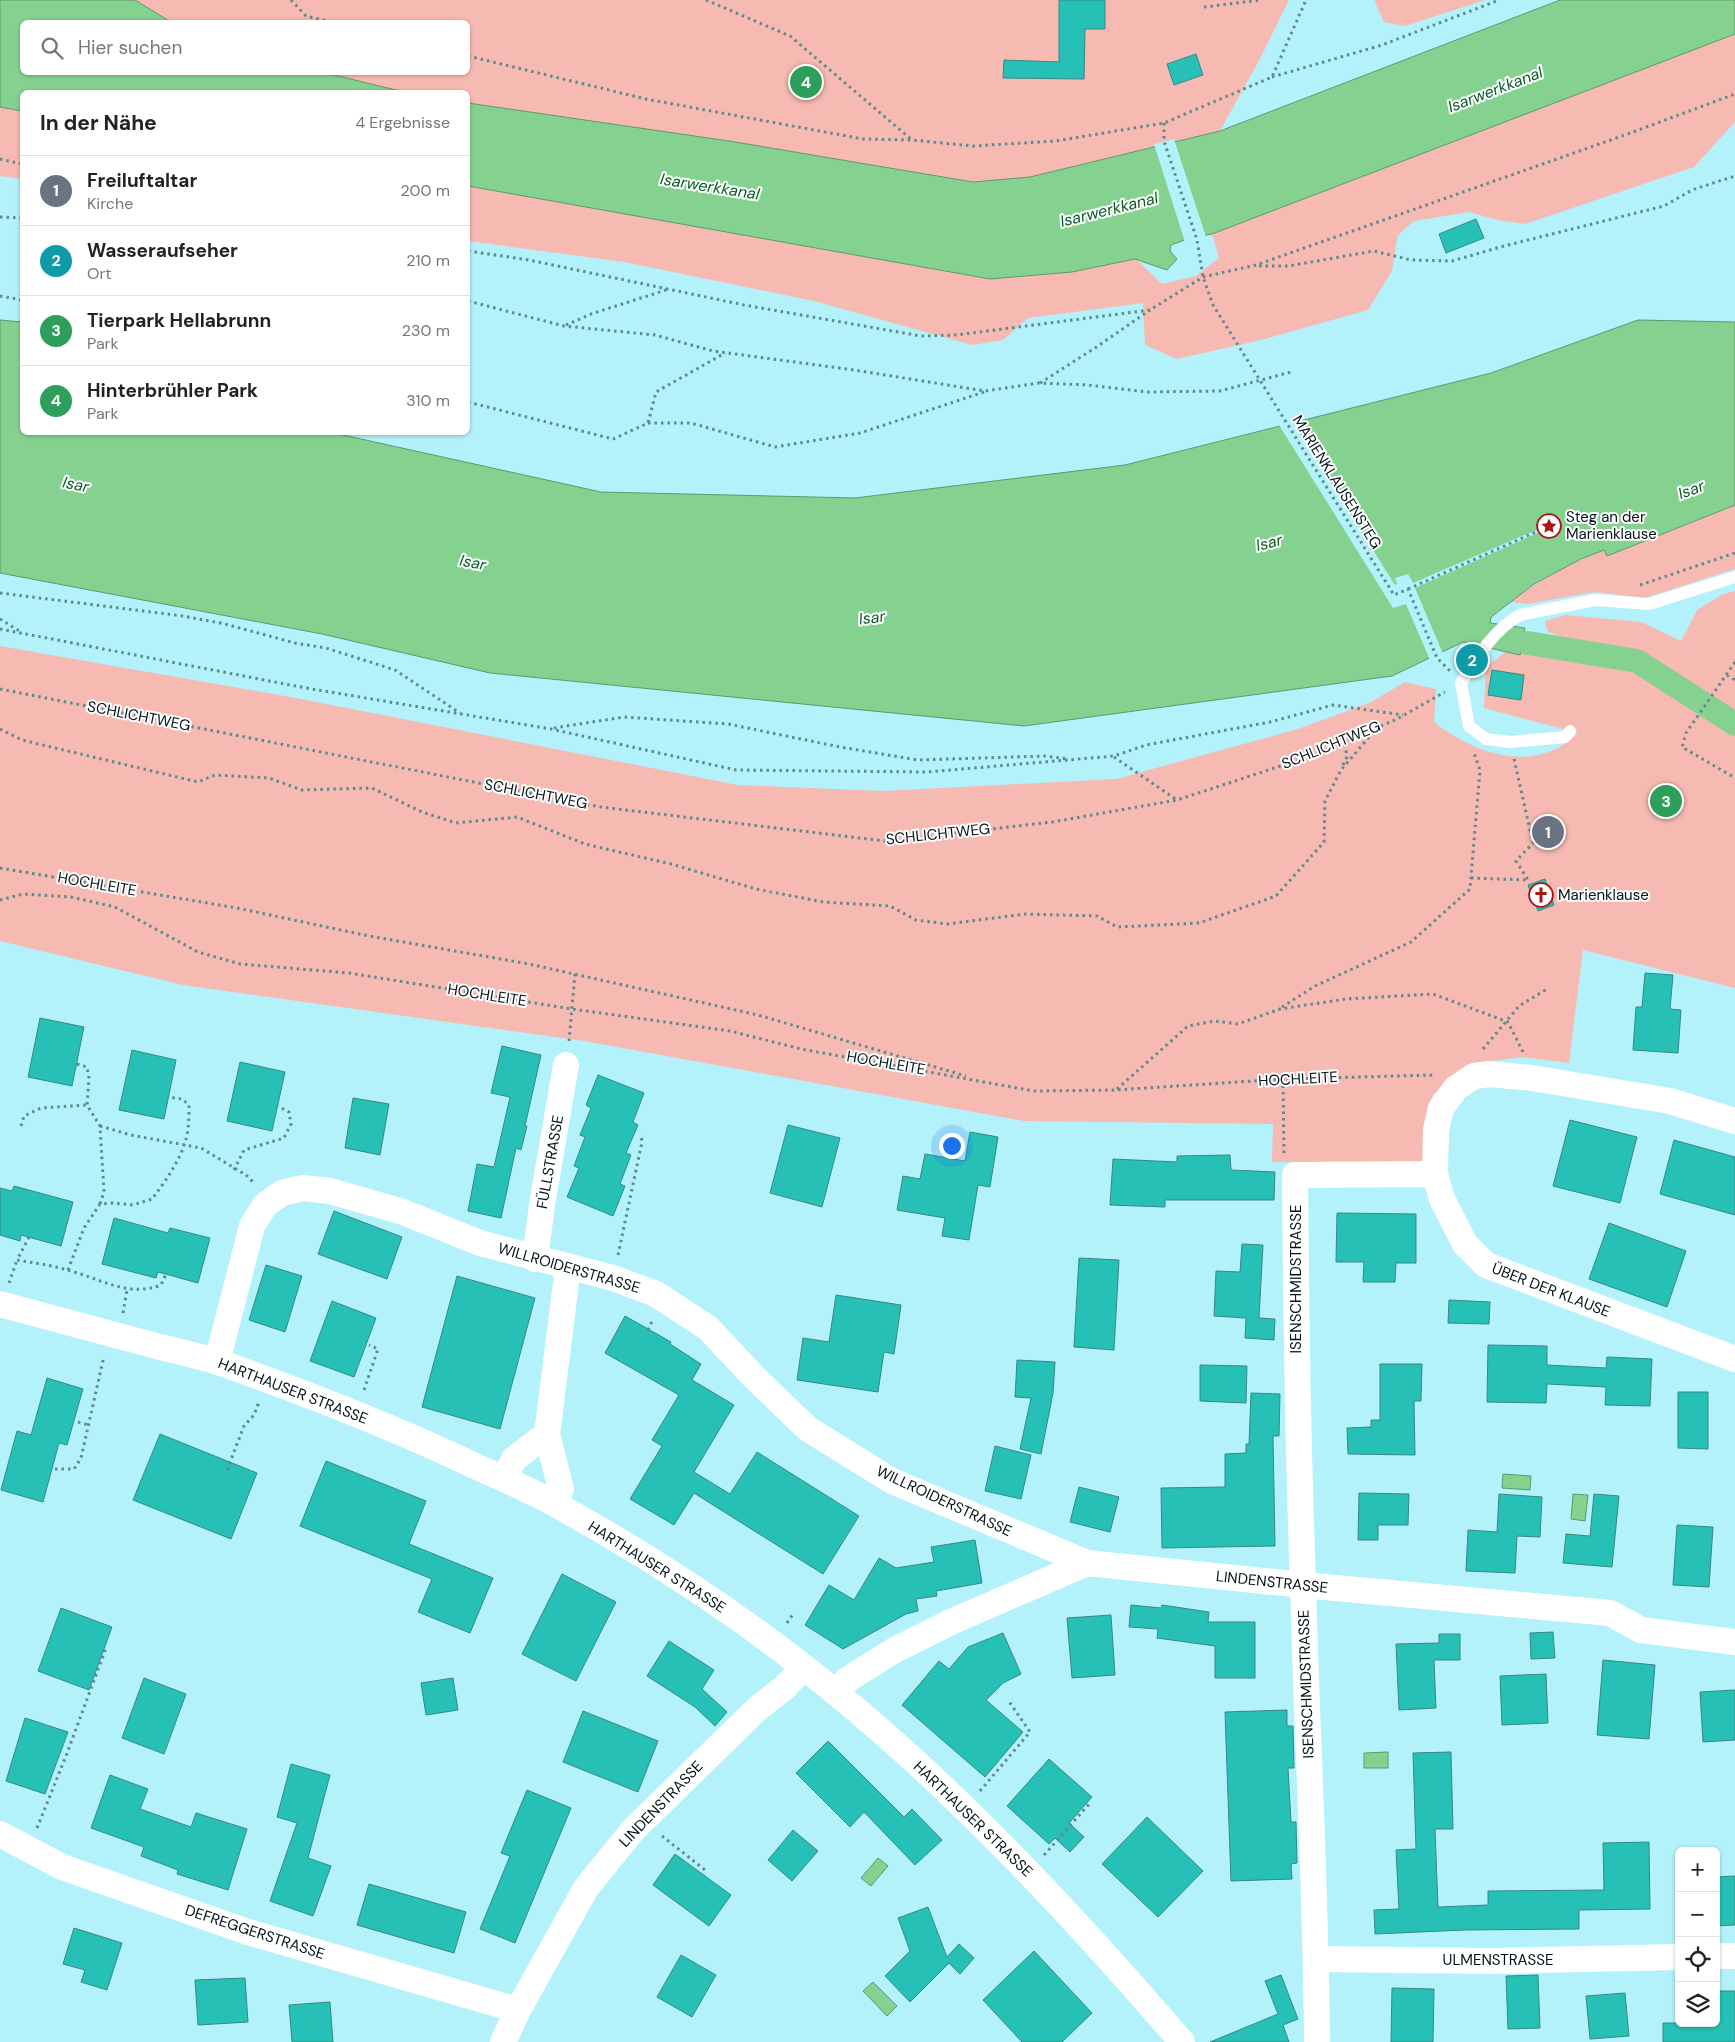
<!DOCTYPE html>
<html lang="de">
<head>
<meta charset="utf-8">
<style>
  :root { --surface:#fff; --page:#f6f6f6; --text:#222; --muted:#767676; --line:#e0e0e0; --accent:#d93025 }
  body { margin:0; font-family:"DM Sans",sans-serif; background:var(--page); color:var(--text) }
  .controls { position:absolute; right:15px; bottom:15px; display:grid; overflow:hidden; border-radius:8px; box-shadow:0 1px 4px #0004 }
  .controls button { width:45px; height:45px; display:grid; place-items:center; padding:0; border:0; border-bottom:1px solid var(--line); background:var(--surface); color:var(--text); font:25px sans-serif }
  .you { position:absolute; left:951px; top:1145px; width:18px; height:18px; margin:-12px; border:4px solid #fff; border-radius:50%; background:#1a73e8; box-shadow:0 0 0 8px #1a73e833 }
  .badge { display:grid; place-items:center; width:32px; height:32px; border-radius:50%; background:var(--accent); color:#fff; font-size:16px; font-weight:700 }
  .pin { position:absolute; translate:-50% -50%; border:2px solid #fff; box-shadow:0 1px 5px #0006 }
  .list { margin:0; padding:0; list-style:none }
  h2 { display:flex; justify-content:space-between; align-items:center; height:65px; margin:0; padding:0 20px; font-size:21px }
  h2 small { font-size:16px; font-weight:400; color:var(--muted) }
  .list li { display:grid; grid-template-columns:32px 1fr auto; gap:15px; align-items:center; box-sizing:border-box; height:70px; padding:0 20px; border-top:1px solid var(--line) }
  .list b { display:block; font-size:19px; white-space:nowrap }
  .list p { margin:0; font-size:16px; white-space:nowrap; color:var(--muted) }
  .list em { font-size:16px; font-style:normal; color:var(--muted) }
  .icon { flex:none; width:28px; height:28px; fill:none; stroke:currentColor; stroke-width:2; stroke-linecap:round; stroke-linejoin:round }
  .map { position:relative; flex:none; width:1735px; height:2042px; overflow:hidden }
  .search { position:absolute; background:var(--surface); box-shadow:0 1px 4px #0004; left:20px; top:20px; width:450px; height:55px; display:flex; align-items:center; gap:12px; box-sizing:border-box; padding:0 18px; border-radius:8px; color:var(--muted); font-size:19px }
  .panel { position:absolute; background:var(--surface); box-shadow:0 1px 4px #0004; left:20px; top:90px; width:450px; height:345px; border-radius:8px }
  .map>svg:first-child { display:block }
</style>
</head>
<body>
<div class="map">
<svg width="1735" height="2042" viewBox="0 0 1735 2042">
  <rect width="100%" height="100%" fill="#b3f2fb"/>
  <path fill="#f6bab2" d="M135 0H1289L1261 57 1220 131 1030 177 973 182 729 141 468 103V92H404L326 73 468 72V22H171Z
    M1374 0H1485L1405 26 1384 22Z
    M1735 34V122L1694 167 1525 224 1497 220 1470 212 1414 221 1398 235 1392 271 1368 310 1265 339 1177 359 1145 345 1143 303 1028 318 1003 340 972 345 814 301 624 262 468 241V186L990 279 1072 272 1136 259 1162 284 1196 276 1219 258 1212 234Z
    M0 107 22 111V179L0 176Z
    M1735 505V569L1645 598 1594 592 1528 604 1510 602C1539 580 1570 563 1605 550L1608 556Z
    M1735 591V988L1583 950 1569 1063 1523 1057 1476 1063 1433 1094 1428 1162H1272L1273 1124 1024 1121 584 1041 183 985 0 941V646L296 698 738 785 884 791 1116 779 1298 729 1371 702 1405 682 1436 689 1434 722C1476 755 1536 775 1578 733L1484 708 1486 667 1524 638 1570 640 1547 631 1545 621 1566 615 1641 622 1681 641 1697 610 1723 594Z"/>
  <path fill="#85d290" stroke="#5d996c" d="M0 0H135L171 22H22V72L326 73 404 92H22V111L0 107Z
    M1560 0H1735V34L1212 234 1190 238 1171 245 1170 251 1177 259 1167 270 1135 259 1072 272 990 279 468 186V103L729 141 973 182 1030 177 1220 131Z
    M0 320 22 322V432L334 433 601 492 855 498 1125 465 1491 373 1638 320 1735 322V505L1607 556 1604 550 1581 559 1534 584 1491 617 1490 623 1525 628 1520 655 1463 642 1392 676 1024 726 490 673 322 634 0 573Z
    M1503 1474 1531 1476 1530 1490 1502 1488Z
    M1573 1494 1588 1495 1585 1521 1571 1519Z
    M1388 1752V1768H1364V1753Z
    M878 1858 888 1866 871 1886 861 1878Z
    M873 1982 897 2006 887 2016 863 1991Z"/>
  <path fill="#b3f2fb" d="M1174 139 1206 237 1185 242 1154 144Z
    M1293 422 1395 585 1397 584 1395 578 1408 574 1413 583 1550 524 1551 527 1415 588 1443 654 1430 660 1406 604 1393 608 1279 425Z"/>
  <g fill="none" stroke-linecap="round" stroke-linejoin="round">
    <path stroke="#85d290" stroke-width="24" d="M1528 643 1637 661 1735 724"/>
  </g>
  <path fill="#27c0b6" stroke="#368982" d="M1059 0H1105V29H1085L1084 79 1003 78 1004 60 1059 62Z
    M1196 54 1203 75 1174 85 1167 64Z
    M1476 219 1484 238 1446 253 1439 234Z
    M1492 670 1524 675 1521 700 1488 695Z
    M1545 879 1554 905 1538 911 1528 885Z
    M1645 973 1673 975 1670 1009 1681 1010 1678 1053 1633 1050 1636 1007H1642Z
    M40 1018 84 1027 72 1086 28 1077Z
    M502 1046 541 1055 525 1126H527L521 1150 516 1148 501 1218 468 1211 477 1164 494 1167 510 1097 491 1093Z
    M132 1050 176 1060 164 1119 119 1110Z
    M240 1062 285 1072 272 1131 227 1121Z
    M598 1075 644 1093 633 1122 638 1125 626 1153 631 1155 620 1184 625 1186 613 1216 567 1197 579 1168 574 1166 585 1137 580 1135 591 1108 586 1105Z
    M353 1098 389 1104 380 1155 345 1148Z
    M1570 1120 1637 1137 1620 1203 1553 1186Z
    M788 1125 840 1138 822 1207 770 1193Z
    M970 1132 998 1137 990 1187 978 1185 969 1240 942 1236 945 1218 897 1210 903 1176 920 1179 925 1154 965 1161Z
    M1674 1140 1735 1157V1215L1660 1194Z
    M1230 1155 1231 1170 1275 1172 1274 1200H1165V1207L1110 1205 1113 1159 1177 1162V1156Z
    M14 1186 73 1202 61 1246 21 1235 20 1241 0 1235V1188L12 1191Z
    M334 1211 402 1237 387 1279 318 1254Z
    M1337 1213 1416 1214V1263H1396L1395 1282H1363L1364 1262H1336Z
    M114 1218 168 1233 170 1228 210 1238 198 1283 158 1272 156 1278 102 1264Z
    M1609 1223 1686 1251 1667 1307 1589 1279Z
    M1242 1244 1263 1245 1259 1318 1275 1319 1274 1340 1245 1338 1246 1318 1214 1316 1216 1271 1240 1272Z
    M1079 1258 1119 1260 1114 1350 1074 1347Z
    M266 1265 302 1276 285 1332 249 1320Z
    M457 1276 535 1298 500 1429 422 1407Z
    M836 1295 901 1305 894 1354 884 1352 878 1392 797 1380 803 1338 829 1342Z
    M1449 1300 1490 1302 1489 1324 1448 1323Z
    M332 1301 376 1318 354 1377 310 1361Z
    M625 1316 671 1342 670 1344 701 1364 692 1380 734 1405 694 1472 730 1494 757 1452 859 1516 823 1574 694 1493 674 1525 630 1499 662 1446 652 1440 679 1395 605 1353Z
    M1488 1345 1547 1346V1365L1606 1368 1607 1357 1652 1359 1650 1406 1605 1405 1606 1387 1547 1384 1546 1403 1487 1402Z
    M1017 1360 1055 1362 1053 1393 1041 1454 1020 1449 1031 1398 1015 1397Z
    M1380 1364H1422L1421 1401H1414L1415 1455 1348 1454 1347 1428 1371 1427V1420H1380Z
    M1200 1365 1247 1366 1246 1403 1200 1401Z
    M47 1378 83 1389 67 1445 59 1443 43 1502 1 1490 17 1431 31 1435Z
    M1678 1392H1708V1449L1678 1448Z
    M1251 1393 1280 1394 1279 1436H1273L1275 1546 1162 1548 1161 1488 1225 1487V1454L1246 1453V1444H1249Z
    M160 1434 257 1473 231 1539 133 1500Z
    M995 1446 1031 1455 1021 1499 985 1491Z
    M326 1461 426 1501 409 1544 493 1578 470 1633 418 1612 432 1579 300 1526Z
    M1079 1487 1119 1497 1110 1532 1070 1522Z
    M1359 1493 1409 1494 1408 1525H1378V1540H1358Z
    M1499 1494 1542 1497 1540 1537 1517 1536 1515 1573 1466 1571 1468 1530 1497 1532Z
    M1594 1494 1619 1496 1612 1567 1563 1563 1566 1534 1590 1536Z
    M1677 1525 1713 1527 1709 1587 1673 1585Z
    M975 1540 982 1583 936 1591 937 1596 916 1599 918 1611 906 1614 843 1649 805 1625 829 1585 854 1600 879 1558 896 1568 934 1562 931 1547Z
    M562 1574 616 1602 576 1681 522 1654Z
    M1131 1605 1161 1608 1162 1605 1209 1612 1208 1622H1255V1678H1215V1646L1157 1638 1158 1629 1129 1627Z
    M61 1608 112 1627 89 1690 38 1671Z
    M1111 1615 1115 1675 1072 1678 1067 1618Z
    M1553 1632 1555 1658 1531 1659 1530 1633Z
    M1003 1633 1021 1674 1003 1683 986 1700 1023 1732 985 1777 902 1705 939 1661 949 1669 968 1647Z
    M1439 1634H1460V1660H1434L1436 1708 1399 1710 1396 1644 1439 1643Z
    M669 1641 714 1670 702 1689 727 1712 715 1726 695 1707 647 1676Z
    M1603 1660 1655 1665 1649 1739 1597 1735Z
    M1546 1674 1548 1723 1502 1725 1500 1676Z
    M144 1678 186 1694 164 1754 122 1738Z
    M453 1678 458 1710 426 1715 421 1683Z
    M1735 1690V1740L1703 1742 1700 1692Z
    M1287 1710V1726H1293L1294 1768H1288L1291 1822H1296L1297 1863 1291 1864 1292 1879 1231 1881 1225 1712Z
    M583 1711 658 1741 638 1792 563 1762Z
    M25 1718 68 1732 45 1794 6 1781Z
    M828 1741 904 1817 912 1809 942 1840 915 1865 864 1812 850 1827 796 1773Z
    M1451 1752 1453 1829H1435L1438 1907 1488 1905V1891L1604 1890 1603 1843 1649 1842 1650 1909 1579 1910V1929L1464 1930 1375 1934 1374 1910 1399 1909 1396 1850 1416 1849 1413 1753Z
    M1049 1759 1092 1797 1069 1823 1084 1837 1070 1852 1055 1838 1049 1844 1007 1806Z
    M291 1764 330 1775 308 1858 331 1866 313 1916 270 1901 297 1823 277 1817Z
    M110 1775 148 1789 140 1809 191 1827 196 1813 247 1829 228 1890 177 1874 178 1870 141 1856 144 1847 91 1828Z
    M527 1790 571 1808 515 1943 480 1929 510 1856 501 1853Z
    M1147 1817 1203 1871 1158 1917 1102 1864Z
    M793 1830 818 1851 792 1881 768 1860Z
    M675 1854 731 1895 709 1926 653 1885Z
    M1735 1876V1925L1716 1926V1877Z
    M369 1884 466 1912 454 1953 357 1925Z
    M928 1907 947 1957 959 1944 974 1958 960 1974 949 1963 910 2002 885 1976 910 1951 898 1918Z
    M74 1928 122 1943 107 1990 81 1982 85 1970 63 1964Z
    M1034 1951 1092 2013 1062 2042H1022L983 2000Z
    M681 1955 716 1975 692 2017 657 1997Z
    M1281 1975 1298 2019 1283 2025 1289 2042H1210L1278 2014 1265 1981Z
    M1538 1975 1540 2028 1508 2029 1506 1976Z
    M245 1978 248 2022 198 2025 195 1980Z
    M1392 1988 1434 1989 1433 2042H1391Z
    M1716 1991H1735V2042H1663V2023H1716Z
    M1625 1993 1629 2036 1590 2039 1586 1996Z
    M330 2002 333 2042H292L289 2005Z"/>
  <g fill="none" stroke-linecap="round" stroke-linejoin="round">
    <path stroke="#5e898f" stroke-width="3" stroke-dasharray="2.5 4" stroke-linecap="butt" d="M291 0 306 16 331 22
      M706 0 790 36 912 140
      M1204 7 1261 0
      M468 56 646 99 863 139 912 140 973 146 1056 141 1164 123 1272 77 1306 0
      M1272 77 1382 45 1499 0
      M1164 123V141L1197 240 1203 277 1213 305 1394 595 1408 589 1437 658 1450 671
      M0 159 22 164
      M0 217 22 218
      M468 251 529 260 744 305 921 336 956 335 1150 310 1203 277 1256 265 1625 135 1735 94
      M1259 266H1288L1374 251 1411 260 1452 261 1504 246 1664 206 1692 190 1735 176
      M0 296 22 300
      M468 301 564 326 655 335 713 351 854 370 985 391 1039 383 1088 385 1148 392 1220 391 1291 372
      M566 325 591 314 666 290
      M1040 383 1095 348 1150 310
      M468 402 613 439 648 423 656 392 725 353
      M648 423H691L775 447 860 433 984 392
      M1640 585 1735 553
      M1408 589 1549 526
      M0 593 183 616 225 624 295 643 326 648 395 670 460 713
      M0 619 21 632
      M0 629 306 688 551 729 736 770 927 772 1114 756 1146 745 1270 722 1333 705 1403 715
      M1735 662 1686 733 1682 747 1735 778
      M1727 675 1735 680
      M0 689 601 807 885 841 1052 822 1177 800 1317 754 1397 719 1445 692
      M554 728 624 717 728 724 840 747 918 760 1045 756 1068 759
      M0 729 22 740 198 782 215 775 269 778 302 790 372 788 422 812 456 823 517 817 585 844 671 864 756 889 823 902 890 906 916 920 947 924 1025 914 1097 916 1117 927 1199 923 1276 896 1324 842 1325 801 1341 770 1376 729
      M1114 757 1177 800
      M1514 759 1533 843 1516 861 1528 880
      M1343 765 1347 757 1344 741
      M1533 843 1541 834 1546 832
      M0 868 237 908 369 936 529 964 758 1015 966 1076
      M1471 878 1528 880
      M0 900 23 894 71 897 115 907 198 952 240 964 349 973 572 1009 730 1031 801 1049 1034 1091 1116 1090 1283 1079 1436 1075
      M1282 1007 1315 986 1411 942 1470 889 1480 770 1474 753
      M569 1041 575 974
      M1483 1049 1519 1006 1547 989
      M77 1064 87 1067 89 1078 87 1105 100 1126 104 1192 100 1204
      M1283 1079 1284 1155
      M1117 1089 1188 1026 1215 1021 1238 1024 1280 1009 1346 999 1433 994 1508 1022 1523 1052
      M21 1126 24 1116 41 1108 87 1105
      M100 1126 131 1135 201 1148 246 1175 255 1184
      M234 1170 244 1150 284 1138 291 1124 289 1112 277 1106
      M29 1237 17 1260C34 1263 51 1265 67 1270 100 1278 127 1298 161 1285L166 1274
      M618 1255 642 1142 641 1134
      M68 1270 84 1228 100 1204 113 1203 133 1205 152 1199C167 1179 185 1154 188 1129 189 1121 189 1113 189 1105L182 1099 168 1097
      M9 1283 17 1260
      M123 1313 127 1290
      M648 1330 652 1321
      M364 1390 378 1349 369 1345
      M78 1422 89 1425
      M55 1469H74L81 1458 104 1356
      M227 1470 244 1426 254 1415 259 1402
      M787 1623 793 1614
      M980 1791 1030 1732 1008 1700
      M37 1828 66 1756 106 1648
      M662 1836 705 1870
      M1044 1855 1090 1803"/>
    <path stroke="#fff" stroke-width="12" d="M1570 731 1565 737 1510 742 1486 739 1469 726 1461 683C1476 659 1494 629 1520 615L1595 600 1649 604 1735 577"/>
    <path stroke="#fff" stroke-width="26" d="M1735 1121 1670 1101 1532 1078 1489 1074 1474 1076 1456 1088 1441 1108 1436 1130 1435 1174 1442 1199 1465 1244 1486 1265 1735 1359
      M535 1259 542 1205 566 1065
      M0 1304C48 1317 97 1330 145 1343 170 1350 196 1355 221 1363 306 1393 391 1426 473 1465 501 1478 530 1490 557 1505 654 1559 749 1621 835 1692 962 1796 1075 1918 1182 2042
      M217 1362 252 1226 265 1205 282 1193 303 1188 330 1191 403 1212 480 1243 613 1278 656 1294 708 1328 753 1376 808 1429 892 1481 1087 1563
      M504 1479 514 1459 547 1434
      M554 1503 561 1489 547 1434 568 1267
      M836 1693 847 1680 893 1651 953 1621 1087 1563 1303 1585 1610 1613 1641 1630 1735 1642
      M0 1834 62 1867 248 1932 518 2010
      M1716 1956H1735
      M1316 1959 1493 1961 1679 1957
      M503 2042 518 2010 586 1888 633 1830 757 1709 785 1687 803 1667
      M1317 2042C1316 1890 1307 1737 1303 1585 1298 1448 1296 1312 1295 1175L1435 1174"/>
  </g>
  <defs>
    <g id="sight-ring" transform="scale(1.25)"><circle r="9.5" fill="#fff" stroke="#a91616" stroke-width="1.5"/><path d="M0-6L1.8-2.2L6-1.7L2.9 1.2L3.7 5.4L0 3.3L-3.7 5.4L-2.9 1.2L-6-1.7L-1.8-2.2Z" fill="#a91616"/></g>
    <g id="church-ring" transform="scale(1.25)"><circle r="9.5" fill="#fff" stroke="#a91616" stroke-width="1.5"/><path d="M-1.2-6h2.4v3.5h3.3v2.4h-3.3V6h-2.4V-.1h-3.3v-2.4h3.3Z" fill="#a91616"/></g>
  </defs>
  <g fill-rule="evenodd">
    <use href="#sight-ring" x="1549" y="526"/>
    <use href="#church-ring" x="1541" y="895"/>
  </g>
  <g text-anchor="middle" stroke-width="4" stroke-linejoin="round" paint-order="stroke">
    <g font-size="15" fill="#001317" stroke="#fff">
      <text transform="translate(1337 482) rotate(58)" y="5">MARIENKLAUSENSTEG</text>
      <text transform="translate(139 716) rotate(11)" y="5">SCHLICHTWEG</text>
      <text transform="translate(1331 745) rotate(-22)" y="5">SCHLICHTWEG</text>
      <text transform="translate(536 794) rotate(11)" y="5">SCHLICHTWEG</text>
      <text transform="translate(938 834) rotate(-6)" y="5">SCHLICHTWEG</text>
      <text transform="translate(97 884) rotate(10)" y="5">HOCHLEITE</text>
      <text transform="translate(487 995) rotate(9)" y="5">HOCHLEITE</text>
      <text transform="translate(886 1063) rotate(10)" y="5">HOCHLEITE</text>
      <text transform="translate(1298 1079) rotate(-3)" y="5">HOCHLEITE</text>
      <text transform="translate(550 1162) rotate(-80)" y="5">FÜLLSTRASSE</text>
      <text transform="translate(569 1268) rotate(16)" y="5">WILLROIDERSTRASSE</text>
      <text transform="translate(1296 1279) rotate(-90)" y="5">ISENSCHMIDSTRASSE</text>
      <text transform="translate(1551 1290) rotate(21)" y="5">ÜBER DER KLAUSE</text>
      <text transform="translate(293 1391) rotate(21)" y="5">HARTHAUSER STRASSE</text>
      <text transform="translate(944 1501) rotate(25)" y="5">WILLROIDERSTRASSE</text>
      <text transform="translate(657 1567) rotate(32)" y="5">HARTHAUSER STRASSE</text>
      <text transform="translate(1272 1582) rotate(6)" y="5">LINDENSTRASSE</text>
      <text transform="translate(1306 1684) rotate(-92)" y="5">ISENSCHMIDSTRASSE</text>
      <text transform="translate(661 1804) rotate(-46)" y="5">LINDENSTRASSE</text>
      <text transform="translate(973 1819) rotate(44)" y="5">HARTHAUSER STRASSE</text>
      <text transform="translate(255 1932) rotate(18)" y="5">DEFREGGERSTRASSE</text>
      <text x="1498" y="1965">ULMENSTRASSE</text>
    </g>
    <g font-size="15" fill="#001317" stroke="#fff" text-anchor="start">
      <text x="1566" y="522">Steg an der<tspan x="1566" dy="17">Marienklause</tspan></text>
      <text x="1558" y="900">Marienklause</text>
    </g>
    <g font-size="16" font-style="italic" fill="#045e22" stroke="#fff">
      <text transform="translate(1495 89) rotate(-21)" y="6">Isarwerkkanal</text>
      <text transform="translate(710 186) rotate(9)" y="6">Isarwerkkanal</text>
      <text transform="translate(1109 209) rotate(-14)" y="6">Isarwerkkanal</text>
      <text transform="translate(76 484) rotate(11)" y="6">Isar</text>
      <text transform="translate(1691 489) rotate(-20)" y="6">Isar</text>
      <text transform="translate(1269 542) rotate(-14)" y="6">Isar</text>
      <text transform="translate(473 562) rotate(11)" y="6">Isar</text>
      <text transform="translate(872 617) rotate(-7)" y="6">Isar</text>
    </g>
  </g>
</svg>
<div class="controls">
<button>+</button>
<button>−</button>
<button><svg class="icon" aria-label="locate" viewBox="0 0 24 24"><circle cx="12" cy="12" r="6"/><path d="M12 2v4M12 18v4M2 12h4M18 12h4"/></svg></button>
<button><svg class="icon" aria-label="layers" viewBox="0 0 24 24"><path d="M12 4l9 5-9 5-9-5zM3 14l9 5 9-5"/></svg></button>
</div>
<div class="you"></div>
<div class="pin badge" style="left:1548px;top:832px;background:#6b7280">1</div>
<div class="pin badge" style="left:1472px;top:660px;background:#0f9aa8">2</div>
<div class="pin badge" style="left:1666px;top:801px;background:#2e9e5b">3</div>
<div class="pin badge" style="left:806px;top:82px;background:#2e9e5b">4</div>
<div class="search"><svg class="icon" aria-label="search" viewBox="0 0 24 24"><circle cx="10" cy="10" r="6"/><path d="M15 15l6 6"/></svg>Hier suchen</div>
<section class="panel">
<h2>In der Nähe<small>4 Ergebnisse</small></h2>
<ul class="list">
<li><span class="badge" style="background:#6b7280">1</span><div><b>Freiluftaltar</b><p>Kirche</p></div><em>200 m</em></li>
<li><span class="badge" style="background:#0f9aa8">2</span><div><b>Wasseraufseher</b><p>Ort</p></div><em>210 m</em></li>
<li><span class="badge" style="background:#2e9e5b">3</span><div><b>Tierpark Hellabrunn</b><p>Park</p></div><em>230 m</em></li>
<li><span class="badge" style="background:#2e9e5b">4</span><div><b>Hinterbrühler Park</b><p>Park</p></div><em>310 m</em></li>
</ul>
</section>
</div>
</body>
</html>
